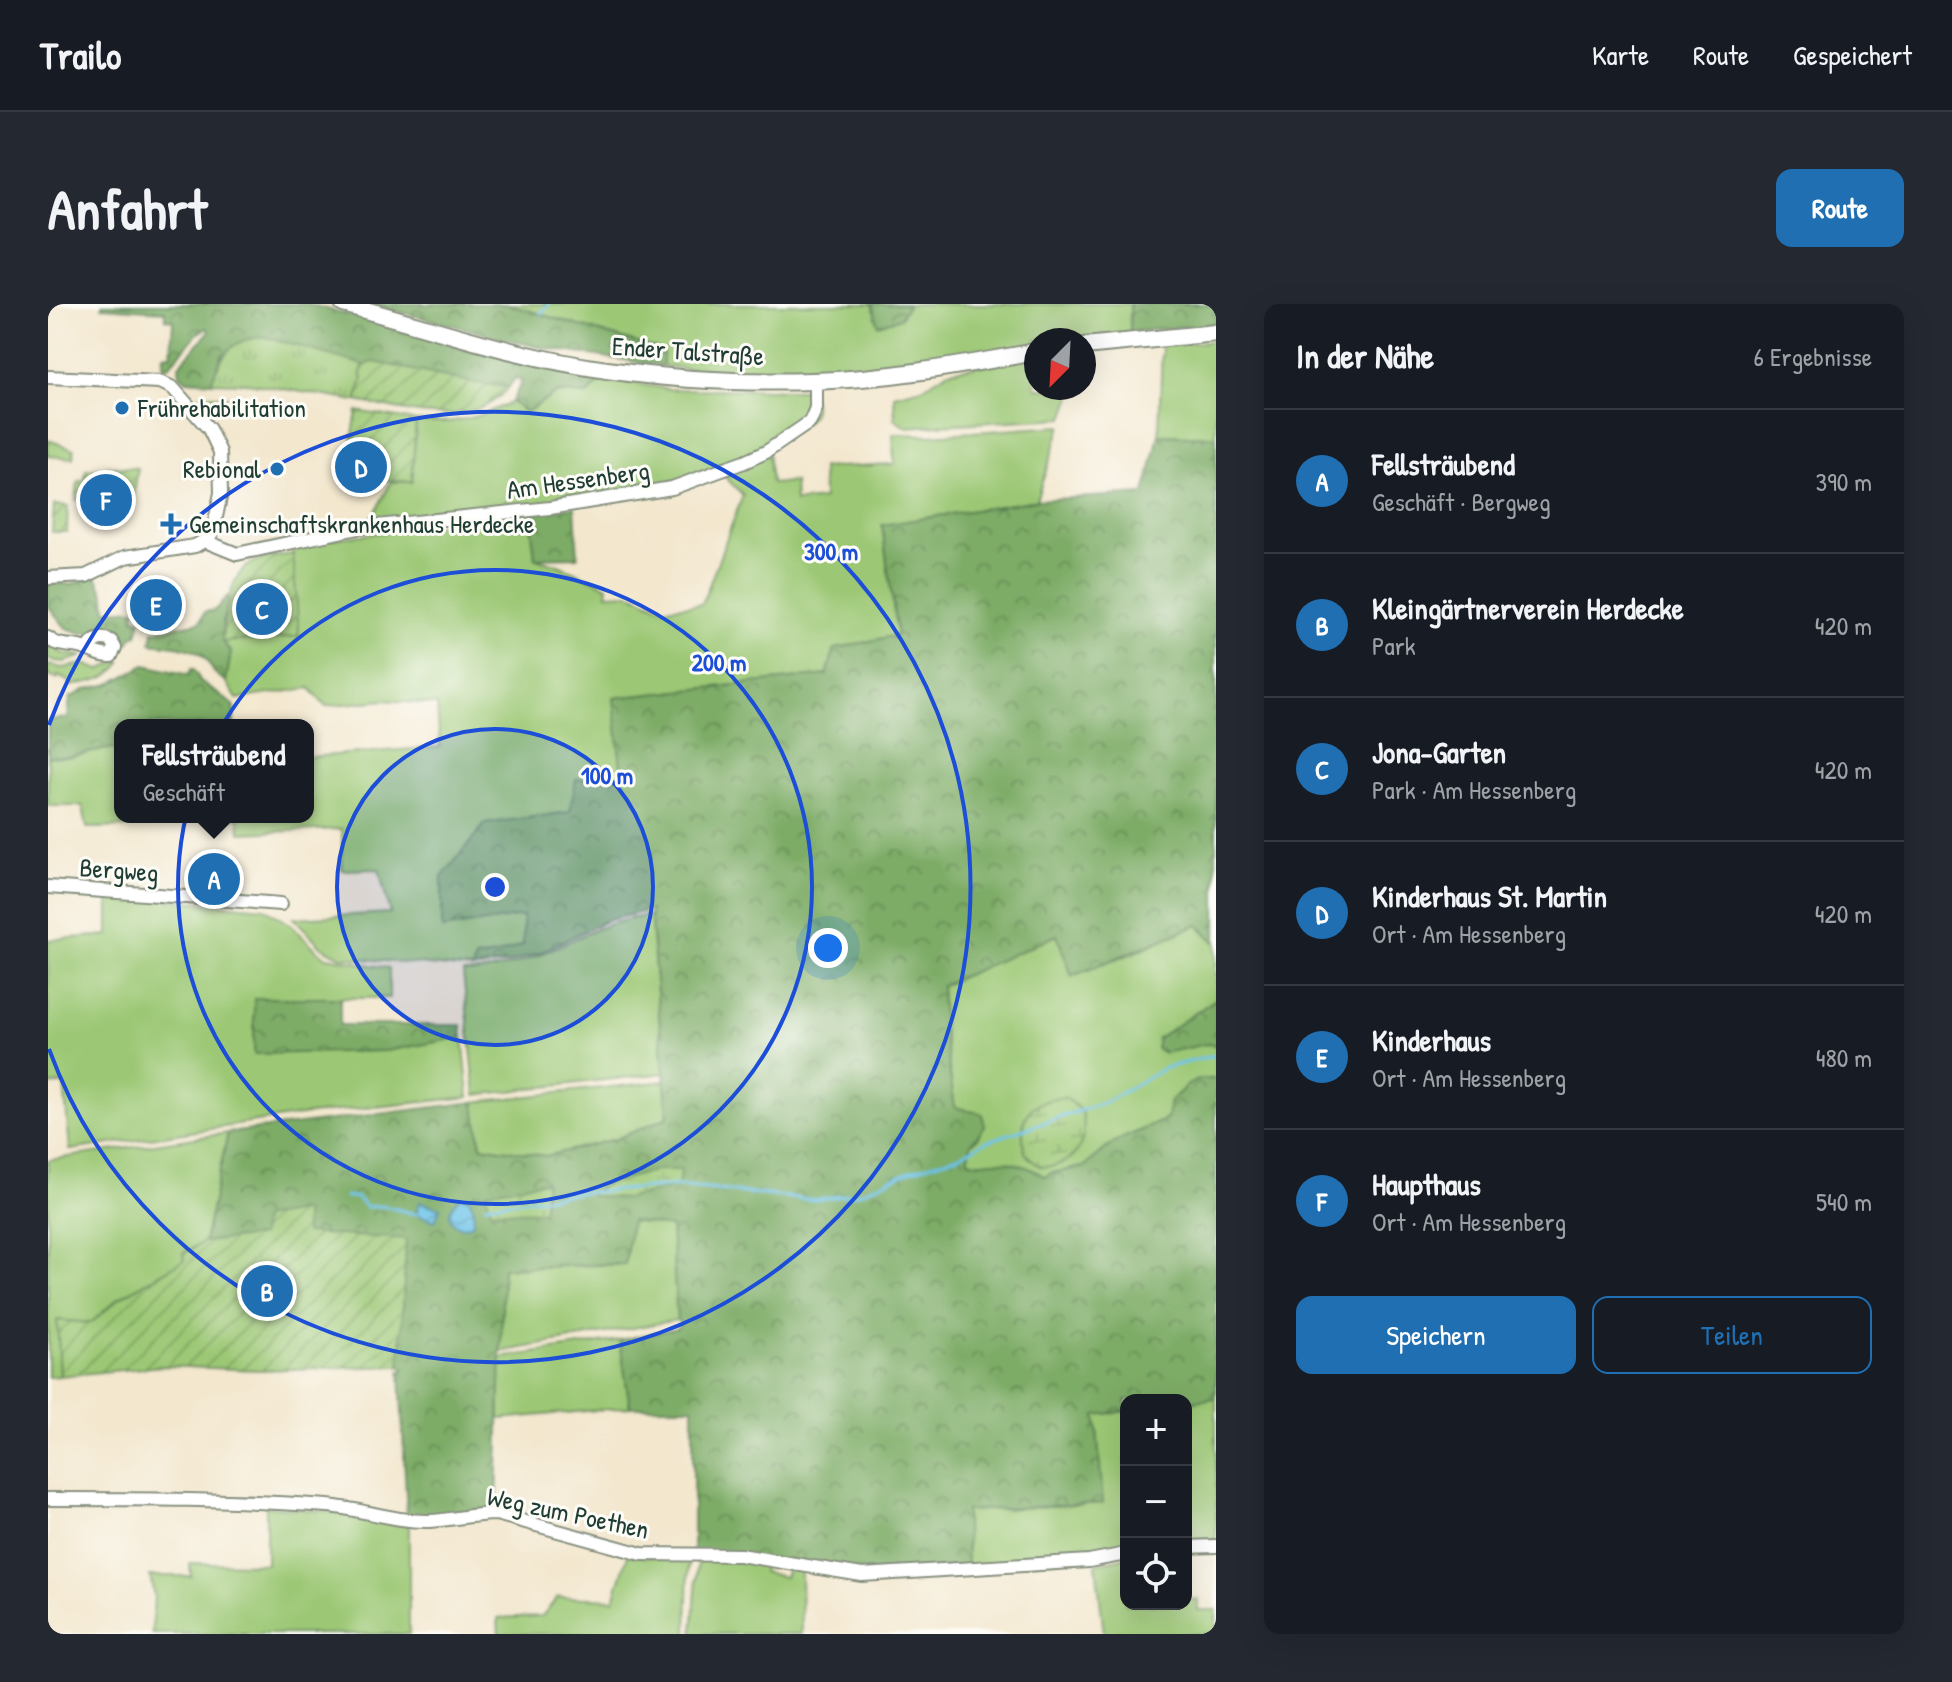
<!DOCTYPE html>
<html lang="de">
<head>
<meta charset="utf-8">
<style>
  :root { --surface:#171b24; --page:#242831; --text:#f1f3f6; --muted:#9ea1a6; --line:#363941; --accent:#1f6fb2 }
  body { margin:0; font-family:"Patrick Hand",sans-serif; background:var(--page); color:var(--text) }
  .controls { position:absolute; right:24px; bottom:24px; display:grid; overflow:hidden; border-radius:16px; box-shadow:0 8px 32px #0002 }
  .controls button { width:72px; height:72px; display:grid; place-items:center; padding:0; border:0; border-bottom:2px solid var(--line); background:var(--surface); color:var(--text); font:40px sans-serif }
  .compass { position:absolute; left:976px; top:24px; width:72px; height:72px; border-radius:50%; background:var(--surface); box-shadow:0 8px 32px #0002; rotate:204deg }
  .you { position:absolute; left:780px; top:644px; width:28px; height:28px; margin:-20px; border:6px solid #fff; border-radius:50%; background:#1a73e8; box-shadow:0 0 0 12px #1a73e833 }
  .badge { display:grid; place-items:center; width:52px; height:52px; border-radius:50%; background:var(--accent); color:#fff; font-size:26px; font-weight:700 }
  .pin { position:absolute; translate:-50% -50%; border:4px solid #fff; box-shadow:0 2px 8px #0006 }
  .popup { position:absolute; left:66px; top:415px; width:200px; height:104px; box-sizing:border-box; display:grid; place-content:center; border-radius:16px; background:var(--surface); filter:drop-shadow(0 2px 6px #0005); font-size:26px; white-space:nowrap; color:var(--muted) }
  .popup b { font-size:30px; color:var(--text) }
  .popup::after { content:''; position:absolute; left:50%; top:100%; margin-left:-16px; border:16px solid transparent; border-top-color:var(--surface) }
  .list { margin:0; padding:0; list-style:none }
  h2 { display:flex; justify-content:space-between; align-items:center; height:104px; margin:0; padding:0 32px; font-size:34px }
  h2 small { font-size:26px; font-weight:400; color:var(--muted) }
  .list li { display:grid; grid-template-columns:52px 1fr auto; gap:24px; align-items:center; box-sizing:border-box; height:144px; padding:0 32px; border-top:2px solid var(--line) }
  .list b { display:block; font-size:30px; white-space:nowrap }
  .list p { margin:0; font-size:26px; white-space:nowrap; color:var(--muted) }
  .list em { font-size:26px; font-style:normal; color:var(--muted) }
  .actions { display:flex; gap:16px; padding:24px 32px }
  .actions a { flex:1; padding:18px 0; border:2px solid var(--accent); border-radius:16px; text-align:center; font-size:28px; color:var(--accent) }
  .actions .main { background:var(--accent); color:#fff }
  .icon { flex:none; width:44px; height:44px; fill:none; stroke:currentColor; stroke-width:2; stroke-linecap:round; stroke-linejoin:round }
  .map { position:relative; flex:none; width:1168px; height:1330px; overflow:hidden; border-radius:16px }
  header { display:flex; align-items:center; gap:48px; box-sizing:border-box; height:112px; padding:0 40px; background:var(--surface); border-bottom:2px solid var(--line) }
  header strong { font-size:38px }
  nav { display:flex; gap:44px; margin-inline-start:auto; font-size:28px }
  .intro { display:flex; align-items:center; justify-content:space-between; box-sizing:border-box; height:192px; padding:0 48px }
  h1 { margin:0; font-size:56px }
  .button { padding:20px 36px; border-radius:16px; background:var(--accent); color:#fff; font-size:28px; font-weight:700 }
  main { display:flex; gap:48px; padding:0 48px }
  aside { flex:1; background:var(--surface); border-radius:16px; box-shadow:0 8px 32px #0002 }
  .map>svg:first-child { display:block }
</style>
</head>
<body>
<header>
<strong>Trailo</strong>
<nav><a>Karte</a><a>Route</a><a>Gespeichert</a></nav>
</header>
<div class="intro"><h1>Anfahrt</h1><a class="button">Route</a></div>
<main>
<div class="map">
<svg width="1168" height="1330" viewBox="0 0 1168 1330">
  <defs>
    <pattern id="forest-crowns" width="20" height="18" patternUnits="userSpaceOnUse" patternTransform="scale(2)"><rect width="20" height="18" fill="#7dac66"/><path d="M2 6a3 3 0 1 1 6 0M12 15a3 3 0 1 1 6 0" fill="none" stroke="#668d55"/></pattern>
    <pattern id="wetland-marsh" width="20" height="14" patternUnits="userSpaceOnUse" patternTransform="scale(2)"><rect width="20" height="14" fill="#9cc875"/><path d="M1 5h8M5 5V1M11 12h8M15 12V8" fill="none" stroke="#7fa461"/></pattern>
    <pattern id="park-tufts" width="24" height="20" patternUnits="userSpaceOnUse" patternTransform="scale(2)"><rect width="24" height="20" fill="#9cc875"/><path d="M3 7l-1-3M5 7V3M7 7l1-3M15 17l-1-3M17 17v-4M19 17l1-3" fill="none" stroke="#7fa461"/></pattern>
    <pattern id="garden-furrows" width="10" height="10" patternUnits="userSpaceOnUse" patternTransform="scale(2)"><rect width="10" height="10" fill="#9cc875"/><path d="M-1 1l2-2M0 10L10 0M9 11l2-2" fill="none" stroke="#7fa461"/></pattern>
    <pattern id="water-waves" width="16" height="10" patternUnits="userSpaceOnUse" patternTransform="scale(2)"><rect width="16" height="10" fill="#6dc3ea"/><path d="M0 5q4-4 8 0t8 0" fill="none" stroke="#59a0be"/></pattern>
  </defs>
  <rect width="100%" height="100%" fill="#fdfcf7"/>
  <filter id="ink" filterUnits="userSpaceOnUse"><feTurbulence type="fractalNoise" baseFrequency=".0125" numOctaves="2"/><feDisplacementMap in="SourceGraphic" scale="16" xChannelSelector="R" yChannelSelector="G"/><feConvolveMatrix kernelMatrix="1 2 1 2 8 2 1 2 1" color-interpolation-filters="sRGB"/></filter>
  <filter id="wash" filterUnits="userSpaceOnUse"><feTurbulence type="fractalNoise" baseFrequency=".006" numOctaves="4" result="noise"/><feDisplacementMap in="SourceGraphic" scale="32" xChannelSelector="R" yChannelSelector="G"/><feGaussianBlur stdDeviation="1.8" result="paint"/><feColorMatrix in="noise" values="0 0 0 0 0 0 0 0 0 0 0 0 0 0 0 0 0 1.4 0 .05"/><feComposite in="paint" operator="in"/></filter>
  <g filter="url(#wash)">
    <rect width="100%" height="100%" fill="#f3e7ce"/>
    <path fill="#9cc875" stroke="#5e8254" stroke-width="2" d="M459 0H824L830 20 852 14 860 0H1082V28L1029 36H988V42L768 70H684L615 62V47Z
      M1168 37V133L1111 131 1114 41Z
      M988 51V84H1027L1016 114 857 123 847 115 846 91 874 84 901 67Z
      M556 74 620 85 762 86C763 90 767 99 766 104 765 118 747 126 736 132 627 203 449 207 321 220L343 178H364L368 117C407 121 429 114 464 98L478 108 509 89 540 91Z
      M152 91 178 92H179C176 101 173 105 163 105L153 98Z
      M1013 122 988 196 834 221 849 331 786 345 780 371 567 394 574 473 522 508 437 520 475 612V641L448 651 428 654 424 665 293 653 274 643 246 614 342 609 331 565 294 566V525L192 529 191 514 185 513H260V453L392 443 389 401 336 396 277 402 262 384 189 395 178 377 183 348 174 338 251 332 244 240 482 209 487 254 508 260 560 282 559 290 581 289 615 304 654 300 695 191 673 169 720 150 723 180 746 178 747 198 775 195 774 164 846 160 845 130 881 131Z
      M0 136 26 145 25 154 0 152Z
      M0 342 17 350 35 352 16 358 0 356Z
      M72 356 73 358C62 377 43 377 23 382L22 378 10 372 9 375 0 372V361L15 364 36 360 52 366Z
      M65 444 72 447V513H82V523L39 524 35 502H0V452L20 453Z
      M61 590 216 604 243 621 270 647 279 653 341 664V694H206V749L338 747 415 733 421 793 261 810 22 846 16 780 0 781V636L61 631Z
      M602 611 616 769 428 791 415 669C468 668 507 642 554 623 569 617 587 614 602 611Z
      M1150 620 1168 639V695L1110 734 1168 741V775H1153L1141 780 1122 797 1119 815 1066 838 1036 863 1003 869 997 873C982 862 965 858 946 857 936 857 930 861 920 856L923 840 931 833 934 810 907 804 895 724 893 681 1009 631 1024 672 1083 650Z
      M617 777 620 813 568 835 498 852 433 842 426 798Z
      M180 829 156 938 135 949 136 956 69 995 43 1019 10 1016 12 1072 0 1073V856Z
      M582 917 623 922 629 1016 452 1048 455 964 577 960Z
      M572 1036 582 1103 452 1115V1054Z
      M1168 1094V1236L1138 1237V1098Z
      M1078 1107V1245L1028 1255 919 1262 917 1207 1054 1199 1048 1111Z
      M218 1202 284 1208 361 1221V1330H104L106 1292 102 1272H143L142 1259 218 1260Z
      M580 1251 641 1256 639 1330H451L450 1314 494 1312 510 1293 566 1295Z
      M1078 1253V1300H1138V1296L1150 1295V1306H1168V1330H1056L1048 1260Z
      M650 1255 716 1259 715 1268 737 1273 740 1264 753 1268 754 1330H645Z"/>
    <path fill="url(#forest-crowns)" stroke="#4e744d" stroke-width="2" d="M54 0H260L485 59 556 74 540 91 509 89 478 108 464 98 474 77 467 74 461 83 426 79 326 58 316 61 217 33 174 51 163 78 139 76 132 71 131 61 161 28 159 24 151 28 120 63 115 64V51L123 50 125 16 117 15V7L54 3Z
      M321 0H459L615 47V62L490 43Z
      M824 0H860L852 14 830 21Z
      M1082 0H1168V20L1082 28Z
      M1111 131 1168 133V639L1150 621 1024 672 1009 631 893 682 895 724 907 803 934 810 937 822 923 840 920 856C930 861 936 857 946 857 966 857 981 862 997 873L1003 869 1036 863 1066 838 1119 815 1122 797 1141 780 1153 775H1168V1094L1138 1098V1096H1078V1107L1048 1111 1055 1199 918 1207 919 1262 814 1269 645 1249V1103H582L572 1036 629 1024 632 1020 629 1016 623 923 583 917 577 960 455 964 449 1207 384 1214 359 1213 352 1068 356 1065 257 929V909L213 932 156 938 180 829 426 798 433 842 498 852 568 835 620 813 602 606 557 617 491 649 461 659 424 665 428 654 448 651 475 641V612L394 625V573L437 520 522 508 528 475 574 473 566 394 779 371 786 345 849 331 834 221 988 196 1097 190Z
      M527 203 530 253 487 254 482 209Z
      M48 272 57 291 58 306C71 308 77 304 87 306L86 314 93 316 89 331 84 333 81 339 59 327 33 329 18 324 0 302V279L23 280Z
      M180 292 182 293 175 316 174 337 183 348 178 377C161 368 166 364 155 353 143 341 118 342 103 339L105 327 152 318 157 308 167 306Z
      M97 361 141 371 143 365 146 366 153 378 186 401V421H72V447L65 444 20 453 0 452V416L20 414 22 394 39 385 62 380Z
      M206 694H292V721H414L415 733 338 747 206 750Z
      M1168 695V741L1158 740 1116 749 1108 745 1110 734Z"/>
    <path fill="url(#wetland-marsh)" stroke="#5e8254" stroke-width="2" d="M1017 794 1034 807C1039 829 1034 853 1011 860 1005 862 998 864 992 862 987 860 981 853 977 849 970 814 978 796 1017 794Z
      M610 866H633L630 882 578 895 545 892 543 889 561 879Z
      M498 877 495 908 443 907 438 888Z"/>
    <path fill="url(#park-tufts)" stroke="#5e8254" stroke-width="2" d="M217 33 316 61 313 68 315 76 308 97 200 79 163 78C176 48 182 35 217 33Z"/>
    <path fill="url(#garden-furrows)" stroke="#5e8254" stroke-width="2" d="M326 58 426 79 461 83C425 128 356 106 308 97L315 76 313 68 316 61Z
      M309 107 368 117 364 178 325 175 328 150 302 147Z
      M60 163 90 164 86 192 63 191 57 198H46L45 190H41L40 197 28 196 30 177H37L38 166 60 165Z
      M6 201 20 202 19 228H4Z
      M245 250 251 332 174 338C176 315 180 274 201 261 215 252 230 252 245 250Z
      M257 908V929L358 935 352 1062 210 1066 115 1062 12 1072 9 1016 43 1019 70 995 136 956 135 950 156 938 213 932 215 914Z"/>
    <path fill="url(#water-waves)" stroke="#46808f" stroke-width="2" d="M412 893 421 894 426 905 425 920 416 923C396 919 399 905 412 893Z
      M372 898 392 904 387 917 368 910Z"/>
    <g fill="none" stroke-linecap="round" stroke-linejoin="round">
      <path stroke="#6dc3ea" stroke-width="3" d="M493 9 501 0
        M297 893H308L318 903 335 902 368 910
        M438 901 530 889 630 882 766 896 811 889 864 866 910 852 937 838 1056 799 1117 764 1168 751"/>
    </g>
  </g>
  <g filter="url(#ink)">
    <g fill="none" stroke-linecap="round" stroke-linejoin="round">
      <g stroke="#899281" stroke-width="16">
        <path id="street" d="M0 73 112 78 125 84 161 125 172 148 173 189 165 227 161 234 147 242 77 253 38 272 0 274
          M157 237 189 250 310 224 502 204 624 184 696 158 718 148 762 118 768 104V77
          M0 334C12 345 25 339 38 345 47 348 52 352 63 352L67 344 63 337C53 332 45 336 40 345
          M0 583 233 600
          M0 1195C93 1195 187 1195 280 1202 314 1205 347 1218 382 1217 404 1216 425 1210 448 1210L594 1250 692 1251 814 1271 1041 1257 1078 1250
          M1138 1243 1168 1242"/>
      </g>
      <g stroke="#899281" stroke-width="20">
        <path id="secondary" d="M295 0C382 23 470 54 559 66 627 76 697 79 765 77 840 75 915 61 988 48
          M1036 42 1168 29"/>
      </g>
      <use href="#street" stroke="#fff" stroke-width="12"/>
      <use href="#secondary" stroke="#fff" stroke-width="16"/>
    </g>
  </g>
  <circle cx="447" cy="583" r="158" fill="#1d4ed8" fill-opacity=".12"/>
  <g fill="none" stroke="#1d4ed8" stroke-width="4">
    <circle cx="447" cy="583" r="158"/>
    <circle cx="447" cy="583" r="317"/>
    <path d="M1 421A475 475 0 1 1 1 745"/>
  </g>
  <g fill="#1f6fb2" stroke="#fdfcf7" stroke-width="3">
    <circle cx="74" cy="104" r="8"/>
    <circle cx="229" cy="165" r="8"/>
    <path d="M119 208h8v8h8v8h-8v8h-8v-8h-8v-8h8z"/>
  </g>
  <g text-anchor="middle" stroke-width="6" stroke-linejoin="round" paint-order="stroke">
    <g font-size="26" fill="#1f3d34" stroke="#fdfcf7">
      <text transform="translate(640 47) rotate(4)" y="9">Ender Talstraße</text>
      <text transform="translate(530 176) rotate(-8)" y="9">Am Hessenberg</text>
      <text transform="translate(71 566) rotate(4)" y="9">Bergweg</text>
      <text transform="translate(520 1209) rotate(12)" y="9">Weg zum Poethen</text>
    </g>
    <g font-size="26" fill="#1f3d34" stroke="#fdfcf7" text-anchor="start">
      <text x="90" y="113">Frührehabilitation</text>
      <text x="213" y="174" text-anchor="end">Rebional</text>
      <text x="141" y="229">Gemeinschaftskrankenhaus Herdecke</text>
    </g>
  </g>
  <circle cx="447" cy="583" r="12" fill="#1d4ed8" stroke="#fdfcf7" stroke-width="4"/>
  <g font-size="24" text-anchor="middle" font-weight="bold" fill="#1d4ed8" stroke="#fdfcf7" stroke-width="6" stroke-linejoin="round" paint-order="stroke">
    <text x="783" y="256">300 m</text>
    <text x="671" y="367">200 m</text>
    <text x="559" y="480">100 m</text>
  </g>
</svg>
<div class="controls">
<button>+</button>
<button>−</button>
<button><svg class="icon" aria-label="locate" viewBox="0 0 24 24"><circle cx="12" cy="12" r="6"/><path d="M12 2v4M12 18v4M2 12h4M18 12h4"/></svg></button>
</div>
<svg class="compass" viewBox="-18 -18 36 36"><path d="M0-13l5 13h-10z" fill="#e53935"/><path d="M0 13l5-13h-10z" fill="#9ea1a6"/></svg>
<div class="you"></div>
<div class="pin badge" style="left:166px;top:575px">A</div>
<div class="popup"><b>Fellsträubend</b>Geschäft</div>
<div class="pin badge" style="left:219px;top:987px">B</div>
<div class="pin badge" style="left:214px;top:305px">C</div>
<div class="pin badge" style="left:313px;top:163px">D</div>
<div class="pin badge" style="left:108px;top:301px">E</div>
<div class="pin badge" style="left:58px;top:196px">F</div>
</div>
<aside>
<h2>In der Nähe<small>6 Ergebnisse</small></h2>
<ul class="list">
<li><span class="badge">A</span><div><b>Fellsträubend</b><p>Geschäft · Bergweg</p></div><em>390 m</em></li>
<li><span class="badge">B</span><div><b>Kleingärtnerverein Herdecke</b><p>Park</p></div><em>420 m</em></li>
<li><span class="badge">C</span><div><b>Jona-Garten</b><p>Park · Am Hessenberg</p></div><em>420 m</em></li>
<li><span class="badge">D</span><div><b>Kinderhaus St. Martin</b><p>Ort · Am Hessenberg</p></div><em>420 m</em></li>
<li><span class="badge">E</span><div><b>Kinderhaus</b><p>Ort · Am Hessenberg</p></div><em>480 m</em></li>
<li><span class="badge">F</span><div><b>Haupthaus</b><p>Ort · Am Hessenberg</p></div><em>540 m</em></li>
</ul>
<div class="actions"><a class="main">Speichern</a><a>Teilen</a></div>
</aside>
</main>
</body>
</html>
